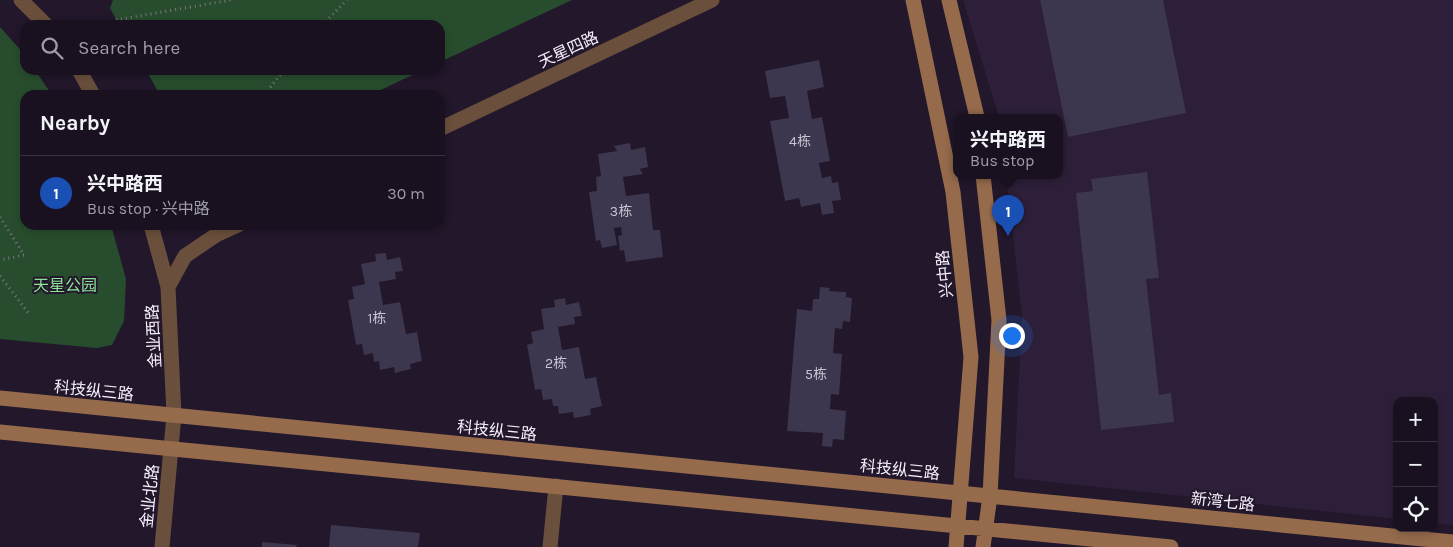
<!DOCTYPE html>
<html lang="en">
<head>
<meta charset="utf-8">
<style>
  :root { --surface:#1a1120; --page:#271f2d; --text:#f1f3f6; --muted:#9f9da5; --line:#38313e; --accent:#b45309 }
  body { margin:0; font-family:Karla,"Noto Sans SC",sans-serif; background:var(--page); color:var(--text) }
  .controls { position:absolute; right:15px; bottom:15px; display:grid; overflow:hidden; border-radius:10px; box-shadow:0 2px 8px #0003 }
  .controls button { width:45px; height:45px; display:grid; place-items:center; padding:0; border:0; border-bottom:1px solid var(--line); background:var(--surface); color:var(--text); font:25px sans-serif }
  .you { position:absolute; left:1011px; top:335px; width:18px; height:18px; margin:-12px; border:4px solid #fff; border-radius:50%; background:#1a73e8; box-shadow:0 0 0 8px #1a73e833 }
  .badge { display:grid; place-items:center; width:32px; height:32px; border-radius:50%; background:var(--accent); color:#fff; font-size:16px; font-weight:700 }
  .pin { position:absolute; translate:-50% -41px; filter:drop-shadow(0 1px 2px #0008) }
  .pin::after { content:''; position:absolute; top:26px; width:18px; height:15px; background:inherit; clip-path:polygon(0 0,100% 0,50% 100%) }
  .popup { position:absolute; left:953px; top:114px; width:110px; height:65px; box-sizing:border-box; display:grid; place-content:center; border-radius:10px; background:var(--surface); filter:drop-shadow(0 1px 4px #0005); font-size:16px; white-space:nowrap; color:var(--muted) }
  .popup b { font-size:19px; color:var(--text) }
  .popup::after { content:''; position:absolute; left:50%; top:100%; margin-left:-10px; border:10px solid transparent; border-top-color:var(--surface) }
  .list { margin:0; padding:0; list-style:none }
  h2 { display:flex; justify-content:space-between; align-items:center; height:65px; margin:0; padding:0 20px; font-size:21px }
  h2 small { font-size:16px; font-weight:400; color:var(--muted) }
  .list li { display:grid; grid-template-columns:32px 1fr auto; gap:15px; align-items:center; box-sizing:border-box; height:75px; padding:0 20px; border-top:1px solid var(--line) }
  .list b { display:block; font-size:19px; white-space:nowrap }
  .list p { margin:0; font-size:16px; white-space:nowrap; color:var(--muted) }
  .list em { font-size:16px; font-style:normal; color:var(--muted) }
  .icon { flex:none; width:28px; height:28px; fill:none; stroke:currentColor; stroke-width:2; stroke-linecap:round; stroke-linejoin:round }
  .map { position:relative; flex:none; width:1453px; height:547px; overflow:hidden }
  .search { position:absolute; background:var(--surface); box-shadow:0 2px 8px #0003; left:20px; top:20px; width:425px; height:55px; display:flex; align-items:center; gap:12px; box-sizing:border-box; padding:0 18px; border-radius:15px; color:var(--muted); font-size:19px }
  .panel { position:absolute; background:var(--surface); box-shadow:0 2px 8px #0003; left:20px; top:90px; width:425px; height:140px; border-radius:15px }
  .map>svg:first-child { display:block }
</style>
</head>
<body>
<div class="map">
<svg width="1453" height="547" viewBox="0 0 1453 547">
  <rect width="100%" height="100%" fill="#22172b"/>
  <path fill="#2d1f39" d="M963 0H1453V525L1434 523V401H1397V519L1014 478 1022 316 1006 175H1059V117H999Z"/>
  <path fill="#284d2e" d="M113 0H572L440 62V25H119L110 8Z
    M0 27 25 55V70H35L52 95H25V225H111L126 279 124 321 112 345 97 348 0 339Z
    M146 70H423L370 95H160Z"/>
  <path fill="#3c364e" d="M1040 0H1163L1186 113 1068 137Z
    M819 60 824 87 807 91 812 119 822 117 830 161 819 163 822 178 831 176 832 183 838 182 841 200 832 201 834 213 822 215 820 203 801 207 799 198 785 201 770 121 789 118 785 96 770 98 765 71Z
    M630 143 631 150 645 147 648 167 640 169 643 174 623 177 626 196 649 193 653 230H660L663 257 626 262 624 250 620 251 618 236 622 235 621 227 614 228 617 245 602 248 600 240 596 241 589 192 597 191 596 177 601 176 598 154 617 151 614 146Z
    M1147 172 1159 278 1146 279 1159 395 1171 393 1174 422 1101 430 1076 193 1093 191 1091 179Z
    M386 253 387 260 400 257 403 271 395 272 396 279 379 282 383 305 400 302 406 334 417 332 422 361 410 364 411 369 395 373 394 367 380 370 379 361 374 362 373 353 364 355 362 344 356 345 348 300 354 299 352 287 365 284 361 264 376 261 375 254Z
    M820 287 830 288 829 291 846 292V297L852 298 850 322 843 321 842 329 835 328 833 353 842 354 839 395 831 394 830 409 846 411 844 440 833 439 832 447 822 446 823 433 787 431 797 309 812 311 813 299H819Z
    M565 298 566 305 579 302 582 316 574 317 575 324 558 327 562 350 579 347 585 379 596 377 602 406 590 409 591 415 574 418 573 412 559 414 558 406H553L552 399 543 400 541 389 535 390 527 345 533 343 531 332 544 329 541 309 555 307 554 300Z
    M331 525 420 533 418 547H329Z
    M262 542 297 545 296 547H262Z"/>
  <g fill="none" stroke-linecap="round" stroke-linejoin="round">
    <path stroke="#7e7586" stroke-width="3" stroke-dasharray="1 4" stroke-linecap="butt" d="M116 20 231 0
      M322 25 347 0
      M264 95 284 70
      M0 217 24 255 0 260
      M0 276 30 315"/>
    <path stroke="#6a4f3c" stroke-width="15" d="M21 0 46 25
      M79 70 93 95
      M440 129 712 0
      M151 225 168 287 174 415 162 547
      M168 287 185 256 216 235 238 225
      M550 547 556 486"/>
    <path stroke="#966b4c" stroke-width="15" d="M913 0 953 192 971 357 956 547
      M949 0 977 117
      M983 175 999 320 990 496 983 547
      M0 398 1453 542
      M0 432 1171 547"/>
  </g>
  <g text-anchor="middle" stroke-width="4" stroke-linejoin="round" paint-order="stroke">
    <g font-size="14" fill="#c8c2d2">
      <text x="800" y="146">4栋</text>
      <text x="621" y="216">3栋</text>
      <text x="377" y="323">1栋</text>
      <text x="556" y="368">2栋</text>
      <text x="816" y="379">5栋</text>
    </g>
    <g font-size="16" fill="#f7f0fe" stroke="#22172b">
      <text transform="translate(568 49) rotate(-25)" y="6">天星四路</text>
      <text transform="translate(944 274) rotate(-96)" y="6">兴中路</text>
      <text transform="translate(153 336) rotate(-93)" y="6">金业西路</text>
      <text transform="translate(94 390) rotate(6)" y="6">科技纵三路</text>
      <text transform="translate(497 430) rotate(6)" y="6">科技纵三路</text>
      <text transform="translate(900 469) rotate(6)" y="6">科技纵三路</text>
      <text transform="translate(149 496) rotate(-84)" y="6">金业北路</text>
      <text transform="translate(1223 501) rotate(6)" y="6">新湾七路</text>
    </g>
    <g font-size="16" fill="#8de499" stroke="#22172b">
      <text x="65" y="291">天星公园</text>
    </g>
  </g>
</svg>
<div class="controls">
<button>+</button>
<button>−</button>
<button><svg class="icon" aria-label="locate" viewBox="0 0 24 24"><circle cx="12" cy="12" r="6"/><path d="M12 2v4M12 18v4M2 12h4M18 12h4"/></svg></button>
</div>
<div class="you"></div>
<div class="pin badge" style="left:1008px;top:236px;background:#1a4fb4">1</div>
<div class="popup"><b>兴中路西</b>Bus stop</div>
<div class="search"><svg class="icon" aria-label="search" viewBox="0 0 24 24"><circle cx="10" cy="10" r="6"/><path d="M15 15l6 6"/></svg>Search here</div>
<section class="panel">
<h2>Nearby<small></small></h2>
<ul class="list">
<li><span class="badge" style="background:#1a4fb4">1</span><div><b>兴中路西</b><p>Bus stop · 兴中路</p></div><em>30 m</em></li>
</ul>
</section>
</div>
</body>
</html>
